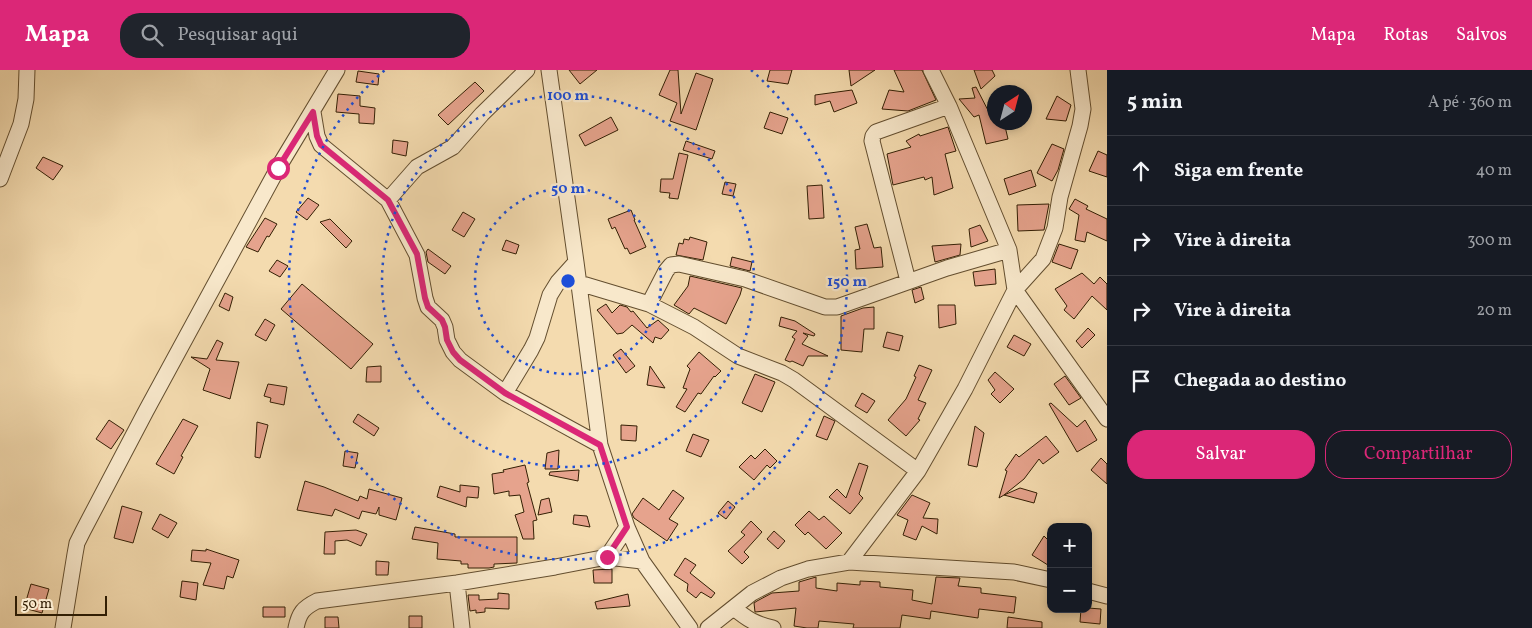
<!DOCTYPE html>
<html lang="pt">
<head>
<meta charset="utf-8">
<style>
  :root { --surface:#171b24; --page:#20242c; --text:#f1f3f6; --muted:#9ea1a6; --line:#363941; --accent:#db2777 }
  body { margin:0; font-family:Vollkorn,serif; background:var(--page); color:var(--text) }
  .controls { position:absolute; right:15px; bottom:15px; display:grid; overflow:hidden; border-radius:10px; box-shadow:0 2px 8px #0003 }
  .controls button { width:45px; height:45px; display:grid; place-items:center; padding:0; border:0; border-bottom:1px solid var(--line); background:var(--surface); color:var(--text); font:25px sans-serif }
  .compass { position:absolute; left:987px; top:15px; width:45px; height:45px; border-radius:50%; background:var(--surface); box-shadow:0 2px 8px #0003; rotate:36deg }
  .scale { position:absolute; left:15px; bottom:12px; width:92px; box-sizing:border-box; padding-left:5px; border:2px solid #331f04; border-top:0; font-size:14px; line-height:18px; white-space:nowrap; color:#331f04; -webkit-text-stroke:4px #f8e8cb; paint-order:stroke }
  .stop { position:absolute; width:15px; height:15px; margin:-11px; border:4px solid #db2777; border-radius:50%; background:#fff }
  .stop.end { background:#db2777; border-color:#fff; box-shadow:0 1px 5px #0008 }
  .list { margin:0; padding:0; list-style:none }
  h2 { display:flex; justify-content:space-between; align-items:center; height:65px; margin:0; padding:0 20px; font-size:21px }
  h2 small { font-size:16px; font-weight:400; color:var(--muted) }
  .list li { display:grid; grid-template-columns:32px 1fr auto; gap:15px; align-items:center; box-sizing:border-box; height:70px; padding:0 20px; border-top:1px solid var(--line) }
  .list b { display:block; font-size:19px; white-space:nowrap }
  .list em { font-size:16px; font-style:normal; color:var(--muted) }
  .actions { display:flex; gap:10px; padding:15px 20px }
  .actions a { flex:1; padding:11px 0; border:1px solid var(--accent); border-radius:20px; text-align:center; font-size:18px; color:var(--accent) }
  .actions .main { background:var(--accent); color:#fff }
  .icon { flex:none; width:28px; height:28px; fill:none; stroke:currentColor; stroke-width:2; stroke-linecap:round; stroke-linejoin:round }
  .map { position:relative; flex:none; width:1107px; height:558px; overflow:hidden }
  header { display:flex; align-items:center; gap:30px; box-sizing:border-box; height:70px; padding:0 25px; background:var(--accent); color:#fff }
  header strong { font-size:24px }
  nav { display:flex; gap:28px; margin-inline-start:auto; font-size:18px }
  .search { width:350px; height:45px; background:var(--page); display:flex; align-items:center; gap:12px; box-sizing:border-box; padding:0 18px; border-radius:20px; color:var(--muted); font-size:19px }
  main { display:flex }
  aside { flex:1; background:var(--surface) }
  .map>svg:first-child { display:block }
</style>
</head>
<body>
<header>
<strong>Mapa</strong>
<div class="search"><svg class="icon" aria-label="search" viewBox="0 0 24 24"><circle cx="10" cy="10" r="6"/><path d="M15 15l6 6"/></svg>Pesquisar aqui</div>
<nav><a>Mapa</a><a>Rotas</a><a>Salvos</a></nav>
</header>
<main>
<div class="map">
<svg width="1107" height="558" viewBox="0 0 1107 558">
  <rect width="100%" height="100%" fill="#f4dbaf"/>
  <filter id="stains"><feTurbulence type="fractalNoise" baseFrequency=".004" numOctaves="4"/><feColorMatrix values="0 0 0 0 .2 0 0 0 0 .09 0 0 0 0 .02 0 0 0 .5 -.17"/></filter>
  <radialGradient id="worn" r=".72"><stop offset=".6" stop-color="#630" stop-opacity="0"/><stop offset="1" stop-color="#630" stop-opacity=".3"/></radialGradient>
  <path fill="#e6a38d" stroke="#331f04" d="M569 0H597L580 14Z
    M670 0H678L681 44 696 3 713 9 696 60 670 51 677 33 659 25Z
    M770 0H792L788 14 767 11Z
    M849 0H875L851 16Z
    M894 0H922L936 30 908 41 882 39 889 20 904 22Z
    M974 0H992L995 6 981 19Z
    M358 1 379 4 378 15 356 12Z
    M475 12 484 21 448 55 438 45Z
    M976 17 994 52H1004L1008 69 986 74 979 45 974 47 959 29 975 28 972 18Z
    M852 20 857 33 834 42 830 31 815 35V25Z
    M338 24 360 26V36L375 38 374 54 359 53V44L336 42Z
    M1057 26 1071 35 1066 51 1046 49Z
    M770 42 788 48 782 64 764 58Z
    M611 47 618 60 585 76 579 65Z
    M948 57 956 81 945 84 953 118 934 125 932 107 925 110 924 107 893 115 887 84 911 77 906 71 919 64 920 66Z
    M393 70 408 72 406 86 392 83Z
    M686 71 715 81 712 89 683 80Z
    M1052 74 1064 79 1058 100 1052 111 1037 103Z
    M1098 81 1107 85V107L1089 101Z
    M679 83 688 85 678 129 669 128 670 123 660 122 661 109H673Z
    M43 87 63 96 53 110 36 98Z
    M1031 100 1036 116 1009 125 1004 109Z
    M725 112 736 114 733 126 722 124Z
    M822 115 824 148 809 149 807 116Z
    M308 128 319 135 307 150 296 142Z
    M1075 129 1088 136 1086 139 1107 149V171L1087 162 1085 172 1075 170 1079 145 1069 139Z
    M1049 134 1044 160 1018 161 1017 135Z
    M631 140 635 150H634L646 177 630 184 627 178 625 179 615 157 612 159 608 149Z
    M463 142 475 149 464 167 452 160Z
    M265 148 277 154 269 167 267 166 258 182 246 177Z
    M330 149 352 171 346 178 320 152Z
    M867 154 874 178 881 177 883 197 856 199 855 180 860 179 855 157Z
    M980 155 988 171 971 177 969 159Z
    M690 167 707 172 703 190 676 185 679 173 683 174 684 169 689 170Z
    M506 170 519 175 516 184 502 180Z
    M961 174 960 185 935 192 932 176Z
    M1059 174 1078 180 1071 199 1052 192Z
    M428 179 451 196 445 204 428 192 426 182Z
    M732 187 752 192 750 201 730 196Z
    M277 190 288 196 280 207 269 201Z
    M995 199 996 214 975 216 973 202Z
    M1082 203 1094 214 1100 207 1107 214V240L1092 226 1074 249 1064 240 1067 236 1055 219Z
    M690 206 742 218 740 225 726 254 694 238 689 244 674 235 688 216Z
    M302 214 373 274 351 299 281 239Z
    M921 217 924 229 915 233 912 220Z
    M225 223 233 227 229 241 219 236Z
    M606 234 612 243 620 235 627 237 631 242 633 241 647 258 658 250 669 260 661 269 655 267 653 273 632 255 623 263 617 264 597 240Z
    M938 235H955L956 254 939 258Z
    M874 237V259H864L862 282 841 280V246L863 238Z
    M781 247 795 251 815 264 814 266 803 263 808 266 802 274 828 286H808L803 296 792 291 790 292 785 290 795 269 792 267 797 261 779 256Z
    M265 249 275 255 266 271 255 265Z
    M1088 258 1095 265 1082 278 1076 271Z
    M887 262 903 266 899 281 883 277Z
    M1014 265 1031 274 1024 286 1007 277Z
    M217 270 223 273 216 290 239 292 230 329 203 320 210 299 191 287 207 289Z
    M621 279 635 296 626 303 613 285Z
    M699 282 721 301 715 307 714 306 701 324 698 323 685 342 676 337 687 319 683 318 690 299 687 296Z
    M919 295 932 300 918 330 926 333 918 349 920 350 906 366 888 350 906 329 916 307 914 306Z
    M381 296V312H366L367 297Z
    M650 296 665 318 647 315Z
    M995 302 1014 319 1000 333 991 324 995 320 988 310Z
    M755 304 775 312 762 342 742 333Z
    M1065 306 1081 328 1069 335 1054 314Z
    M268 314 287 317 284 335 270 332 271 328 264 326Z
    M862 323 875 331 867 343 855 336Z
    M1051 333 1077 357 1085 350 1097 370 1077 382 1049 334Z
    M358 344 379 358 374 366 353 352Z
    M824 346 835 351 827 370 816 366Z
    M183 349 198 356 181 386 183 387 174 404 156 394Z
    M109 350 124 360 111 379 96 369Z
    M257 352 268 355 260 388 255 387Z
    M621 355 637 356 636 371 621 370Z
    M975 356 984 363 977 397 968 395Z
    M693 364 709 370 701 387 686 381Z
    M1046 366 1059 382 1043 394 1039 389 1024 409 1004 425 1020 418 1037 423 1034 433 1004 425 999 428 1007 401 1005 400 1016 384 1019 387Z
    M765 379 777 391 770 398 767 395 754 410 739 397 751 385 755 389Z
    M559 380 558 399H545L547 383Z
    M345 381 358 383 355 398 343 396Z
    M1101 388 1107 394V414L1091 400Z
    M859 393 868 396 859 424 863 428 850 444 829 427 837 419 846 428Z
    M525 395 529 412 527 413 537 450 533 451 534 469H523L515 445 524 442 520 425 509 426V421L494 424 492 404 504 402 503 400Z
    M579 400 578 411 549 405 550 402Z
    M305 411 324 417 358 431 360 426 367 429 369 419 402 428 396 450 379 445V437L376 444 362 441 359 449 335 439 332 446 297 440Z
    M460 415 479 417 478 428 467 427 466 437 437 427 440 416 460 422Z
    M673 420 684 428 669 449 678 454 667 471 634 448 632 444 643 428 659 440Z
    M912 425 930 433 923 448 938 449 937 464 922 456 916 470 903 465 908 450 897 445Z
    M549 428 552 442 538 445 541 430Z
    M728 431 735 437 726 449 718 443Z
    M122 436 142 442 133 473 114 468Z
    M809 441 819 450 824 446 842 463 826 479 808 462 805 465 795 455Z
    M160 444 177 453 168 468 152 459Z
    M574 445 587 446 590 457 573 454Z
    M751 451 762 462 744 482 749 487 742 494 728 481 745 465 741 462Z
    M415 457 455 464V467H517V493L494 494V497L489 498H468V494H461V491L437 489 438 473 412 469Z
    M356 460 367 464 361 476 347 470 335 471V484H324L325 462Z
    M774 461 785 471 778 479 767 469Z
    M1044 466 1051 473V497L1032 485Z
    M206 479 239 490 233 508 227 506 224 519 203 515 211 493 191 491 192 480 206 481Z
    M685 488 696 495 690 503 715 523 711 528 701 522 696 528 687 521 688 514 674 505Z
    M376 491 389 492 388 505H376Z
    M612 499V513H594L593 500Z
    M816 507V518L837 521V513L860 515V511L880 512V517L913 520 912 530 932 534 936 507 960 508 958 516 981 518V523L1016 527 1014 543 979 539 978 548 931 541 930 549 902 545 900 558H853L854 554 819 551 818 558H807L794 556 796 538 755 542 754 533 757 531 772 523 799 521V512Z
    M182 511 198 513 196 530 180 527Z
    M31 514 49 519 42 543 24 538Z
    M498 523 509 524V539L485 538V542L476 543V540L470 541 468 525H479V530L498 529Z
    M628 524 630 536 597 539 595 532Z
    M263 537H285V547H263Z
    M1088 538 1101 539 1100 554 1080 552 1081 539H1088Z
    M409 546H422V558H409Z
    M325 547H338L339 558H325Z
    M1008 547 1042 552V558H1007Z"/>
  <g fill="none" stroke-linecap="round" stroke-linejoin="round">
    <g stroke="#634e2f" stroke-width="17">
      <path id="minor" d="M549 0 576 192 600 375 627 457 642 491 690 558
        M931 0 949 36 1009 180 1015 220 1107 349
        M313 42 317 66 321 75 388 130 417 185 425 228 428 237 442 250 445 257 447 270 453 282 460 290 505 323 600 375
        M0 109 21 54 26 29 27 0
        M388 130 417 97 453 77 482 44 527 0
        M908 211 872 71 873 66 876 62 949 36
        M579 213 649 234 694 257 738 286 782 303 794 310 918 401
        M649 234 666 201 671 195 679 194 745 209 825 237H837L947 198 1009 180
        M505 323 531 280 537 268 550 225 558 212 576 192
        M607 487 627 457
        M849 492 918 401 965 319 1015 220 1043 189 1055 158 1060 127 1080 56 1083 39 1078 0
        M457 513 462 558
        M1088 521 1107 526
        M734 538C747 549 755 554 773 558
        M63 558 75 484 77 473 83 461 146 341 278 98 337 0
        M296 558C299 543 303 538 317 531L457 513 555 497 607 487 642 491
        M708 558 752 523 781 508 808 499 849 492 1014 502 1051 510"/>
    </g>
    <use href="#minor" stroke="#f8e8cb" stroke-width="15"/>
  </g>
  <g fill="none" stroke-linecap="round" stroke-linejoin="round">
    <path stroke="#db2777" stroke-width="6" d="M278 98 313 42 317 66 321 75 388 130 417 184 425 228 428 237 442 250 445 257 447 270 453 282 460 290 505 323 600 375 627 457 607 487"/>
  </g>
  <g fill="none" stroke="#1d4ed8" stroke-width="2.5" stroke-dasharray="2.5 5">
    <circle cx="568" cy="211" r="93"/>
    <circle cx="568" cy="211" r="186"/>
    <path d="M751 0A279 279 0 1 1 385 0"/>
  </g>
  <circle cx="568" cy="211" r="8" fill="#1d4ed8" stroke="#f8e8cb" stroke-width="2.5"/>
  <g font-size="15" text-anchor="middle" font-weight="bold" fill="#1d4ed8" stroke="#f8e8cb" stroke-width="4.5" stroke-linejoin="round" paint-order="stroke">
    <text x="568" y="30">100 m</text>
    <text x="568" y="123">50 m</text>
    <text x="847" y="216">150 m</text>
  </g>
  <rect width="100%" height="100%" filter="url(#stains)"/>
  <rect width="100%" height="100%" fill="url(#worn)"/>
</svg>
<div class="controls">
<button>+</button>
<button>−</button>
</div>
<svg class="compass" viewBox="-18 -18 36 36"><path d="M0-13l5 13h-10z" fill="#e53935"/><path d="M0 13l5-13h-10z" fill="#9ea1a6"/></svg>
<div class="scale">50 m</div>
<div class="stop" style="left:278px;top:98px"></div>
<div class="stop end" style="left:607px;top:487px"></div>
</div>
<aside>
<h2>5 min<small>A pé · 360 m</small></h2>
<ul class="list">
<li><svg class="icon" aria-label="ahead" viewBox="0 0 24 24"><path d="M12 20V5M6 11l6-6 6 6"/></svg><div><b>Siga em frente</b></div><em>40 m</em></li>
<li><svg class="icon" aria-label="right" viewBox="0 0 24 24"><path d="M7 20v-9h11M14 6l5 5-5 5"/></svg><div><b>Vire à direita</b></div><em>300 m</em></li>
<li><svg class="icon" aria-label="right" viewBox="0 0 24 24"><path d="M7 20v-9h11M14 6l5 5-5 5"/></svg><div><b>Vire à direita</b></div><em>20 m</em></li>
<li><svg class="icon" aria-label="arrive" viewBox="0 0 24 24"><path d="M6 21V4h12l-3 4 3 4H6"/></svg><div><b>Chegada ao destino</b></div></li>
</ul>
<div class="actions"><a class="main">Salvar</a><a>Compartilhar</a></div>
</aside>
</main>
</body>
</html>
